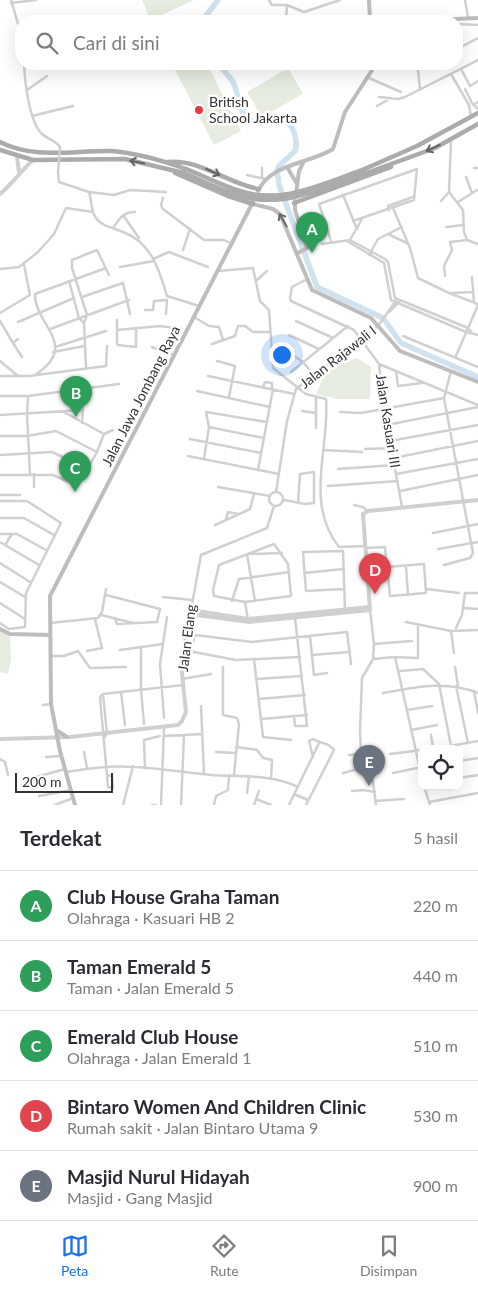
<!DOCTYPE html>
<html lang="id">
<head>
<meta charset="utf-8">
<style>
  :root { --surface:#fff; --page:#f2f2f3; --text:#2b2b33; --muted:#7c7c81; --line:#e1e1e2; --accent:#1a73e8 }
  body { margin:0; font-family:Lato,sans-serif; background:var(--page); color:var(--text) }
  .controls { position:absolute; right:15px; bottom:15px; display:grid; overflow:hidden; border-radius:10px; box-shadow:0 5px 20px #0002 }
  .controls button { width:45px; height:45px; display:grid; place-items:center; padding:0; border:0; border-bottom:1px solid var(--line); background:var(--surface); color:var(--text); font:25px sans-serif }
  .scale { position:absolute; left:15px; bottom:12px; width:98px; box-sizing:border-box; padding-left:5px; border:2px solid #333; border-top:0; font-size:14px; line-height:18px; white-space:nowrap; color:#333; -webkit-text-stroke:4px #fff; paint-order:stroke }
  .you { position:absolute; left:281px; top:354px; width:18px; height:18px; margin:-12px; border:4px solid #fff; border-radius:50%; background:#1a73e8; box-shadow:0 0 0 8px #1a73e833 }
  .badge { display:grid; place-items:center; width:32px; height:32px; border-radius:50%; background:var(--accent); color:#fff; font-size:16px; font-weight:700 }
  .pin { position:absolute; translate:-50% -41px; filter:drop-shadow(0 1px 2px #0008) }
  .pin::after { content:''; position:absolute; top:26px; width:18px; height:15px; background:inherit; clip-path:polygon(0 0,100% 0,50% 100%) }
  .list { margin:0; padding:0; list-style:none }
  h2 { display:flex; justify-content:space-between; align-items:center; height:65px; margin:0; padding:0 20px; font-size:21px }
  h2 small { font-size:16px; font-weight:400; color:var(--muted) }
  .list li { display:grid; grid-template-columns:32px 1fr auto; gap:15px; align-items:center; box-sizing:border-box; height:70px; padding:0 20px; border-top:1px solid var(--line) }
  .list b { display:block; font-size:19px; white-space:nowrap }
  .list p { margin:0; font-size:16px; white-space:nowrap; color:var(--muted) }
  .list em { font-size:16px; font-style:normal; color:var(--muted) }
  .icon { flex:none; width:28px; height:28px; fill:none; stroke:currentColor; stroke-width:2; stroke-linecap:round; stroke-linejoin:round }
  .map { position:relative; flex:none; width:478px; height:805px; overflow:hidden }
  .search { position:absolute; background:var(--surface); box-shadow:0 5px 20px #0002; left:15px; right:15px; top:15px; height:55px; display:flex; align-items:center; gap:12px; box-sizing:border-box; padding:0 18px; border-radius:20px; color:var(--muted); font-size:19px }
  .sheet { height:415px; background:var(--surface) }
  nav { display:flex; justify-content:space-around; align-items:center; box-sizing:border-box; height:70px; border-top:1px solid var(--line); background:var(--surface); font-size:14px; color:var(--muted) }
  nav a { display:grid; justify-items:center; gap:2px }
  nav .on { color:var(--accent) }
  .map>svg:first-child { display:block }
</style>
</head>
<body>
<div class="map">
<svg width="478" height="805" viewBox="0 0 478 805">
  <rect width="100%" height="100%" fill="#fff"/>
  <path fill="#e6ecdf" d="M142 0H194L151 20Z
    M172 64H207L241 131 214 145Z
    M288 68 303 94 262 117 247 92Z
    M357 358 371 367 370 399H338L316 394 326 370Z
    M0 631 10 636 11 659 8 674 0 672Z"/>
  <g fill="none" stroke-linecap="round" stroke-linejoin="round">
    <path stroke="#cfe2ee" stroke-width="5.5" d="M202 21 218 0
      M218 64C223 70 229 75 233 82 239 92 237 109 247 118 263 133 285 107 294 132 296 138 297 145 295 151L279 166 277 171
      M278 176 279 185 317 287 383 318 401 343 478 377"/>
    <path stroke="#d0d0d0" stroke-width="2.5" d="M11 0 21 34
      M269 0 272 5H287L304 12 340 0
      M465 0 468 17
      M11 3 36 0
      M286 21 287 5
      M457 24 478 25
      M457 49 478 38
      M24 64C25 82 29 120 41 133 47 139 57 141 60 147
      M461 69 470 86
      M451 74 469 105 471 117
      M369 78 401 92
      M470 86 478 81
      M465 89 472 103 478 109
      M27 90 47 76
      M420 90 418 70 428 64
      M379 97 398 99 405 97 478 60
      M473 105 478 102
      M377 106 391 98
      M32 116 73 106
      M451 140 449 192 463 210 464 232 467 240 478 244
      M474 168H478
      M58 172 59 182 89 192C92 200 90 210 96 218 101 226 114 228 123 232 151 242 159 269 167 296L199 306
      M247 175 265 179
      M466 177 472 193
      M262 178V168
      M89 192 114 195 130 190 166 192
      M343 195 357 229
      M163 198 161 205 163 209 204 240H224L232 244
      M441 201 449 192
      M458 202 477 190
      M393 208 410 248 418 278 449 293 478 304
      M389 210 388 206 413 197
      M123 215 139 238
      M446 227 464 225
      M113 228C119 219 123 212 135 212
      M390 235 407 243
      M350 240 362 219
      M331 241 319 204 417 169 414 200 353 221
      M347 241 384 263 391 300 466 332 478 335
      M322 244 350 240 385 259 388 262 395 298 468 328 472 333
      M183 250 190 229
      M369 255 378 239 402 227
      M153 259 169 252 208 267
      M120 267 154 261
      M0 269 19 267 38 252 54 234 66 208 93 212
      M218 271 253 268 260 301 269 310 273 368 306 394 326 399C330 448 304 503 339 547L365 546
      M445 276 444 266 452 250 450 242 467 240
      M472 277 474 302
      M307 279 292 287 290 298 291 301 354 330 379 364 384 409 402 507
      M69 281 79 318 84 323
      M256 281 267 271
      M452 293 473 292
      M82 297 123 283 130 314
      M145 310H153L154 301 167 300
      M389 312 400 301
      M0 313 30 295 24 265
      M166 314 167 300
      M194 317 209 326 219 327 223 340
      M117 320V343L118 345 136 347V328
      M0 321 13 343
      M296 321 333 338
      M18 322 74 298
      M50 329 129 300
      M117 330 160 326 182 329
      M289 335 319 349
      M403 336 478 367
      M18 339 13 343 22 357
      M212 344 235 336 238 326H245L253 332H270
      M55 347 106 331
      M152 347 174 355
      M53 352 85 346
      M291 354 303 362 315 376
      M455 358 478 305
      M0 361 18 376
      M217 361 235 366 229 397
      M379 364 478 405
      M86 368 84 323 87 315 72 268V260L97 250 109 275
      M396 371 398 386 422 383
      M291 372 348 326
      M35 375C81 345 34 325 35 294L106 268
      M0 376H29L106 366 107 346
      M208 376 294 394
      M263 387 265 382 272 383V389
      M197 391 270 407
      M0 396H28L119 384
      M28 396 27 415 30 474
      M316 397V428
      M62 411 104 434
      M302 411 316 413
      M340 412 361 413 444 398
      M0 415 83 410
      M82 423 84 389
      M387 425 478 407
      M209 427 264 438
      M104 434 113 430
      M0 436H27L56 431 97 452
      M190 439 261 453
      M390 441 478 425
      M365 449 392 448
      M323 450 362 452
      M0 455 52 452 88 469
      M188 456 279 474
      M394 458 478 441
      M204 459 209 427 206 412 267 422
      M338 469 394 465
      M258 470 273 389
      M34 474V487
      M396 474 478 459
      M0 475H53L78 486 97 452 104 434
      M328 486 398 481
      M218 487 270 496
      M400 491 478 475
      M269 499a7 7 0 1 1 14 0a7 7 0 1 1-14 0Z
      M276 492 287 421 296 389 378 326 397 299
      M0 495H20
      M284 500 305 504 314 503V472L300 474 298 503
      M0 501H27L61 523 26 593 25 627 9 629 0 623
      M354 505 363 507 368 511
      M0 518H24L54 535
      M226 519 228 512 238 514
      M215 525 250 509 254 494
      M433 533 478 524
      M0 534H17L46 550
      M0 542 39 565
      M274 544 288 564 291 596 245 602 214 596 213 590 219 565Z
      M5 545 12 534
      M365 548 385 547 390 596 426 593 424 564 387 567
      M438 549 478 542
      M247 554 255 601
      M251 554 282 553
      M0 563 30 582
      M444 565 470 558 473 553 444 398 451 371
      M406 566 408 595
      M304 573 343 569
      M0 582 25 597
      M344 589 306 591 303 552 343 551 345 609
      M427 589 459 593
      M106 595 160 609 157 622 117 624 115 618
      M163 597 192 600
      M232 601 239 579 289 572
      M245 602 248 620
      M0 603 25 619
      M464 608 478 609
      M191 610 201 555 267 528 274 506
      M370 610 374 644 373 659
      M101 615 133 623
      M406 622 451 631 478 630
      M50 623 98 618 102 612 106 589
      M456 628 462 615 465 593H478
      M451 631 454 653
      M310 636 314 675 327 673
      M374 644 412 641
      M141 647V690L144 724
      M120 650 163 644
      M87 651 102 648 95 619
      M312 655 350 652
      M51 656H64L78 651 90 668 126 667
      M300 657 236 660 194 652 191 650 195 635 252 642 347 632 351 664
      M395 657 422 778
      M254 659 263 737 291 740
      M373 659 362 678 360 731 361 754 373 782 376 805
      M373 659 395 657 418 658V624
      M223 667V715L237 718 239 724 234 775
      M455 667 458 686
      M400 671 423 669 439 684 451 746
      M182 679 211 674
      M256 679 302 676
      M456 686 468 743
      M474 691 478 713
      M121 692 125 725
      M383 693C416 687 446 680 478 693
      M103 694 100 697 108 787 113 788 112 776 107 775
      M103 694 183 685
      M103 694 107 734 104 738
      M259 699 305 695
      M43 705 51 704
      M201 706 204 774
      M407 710 432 706
      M294 716 295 726H307L295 618
      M164 718 160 664 167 617
      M262 719 307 715
      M411 730 437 725
      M431 735 433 748
      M164 736 202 734
      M236 747 257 750 263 758 272 760 271 779
      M433 749 478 741
      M84 752 87 768
      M216 752 235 753
      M390 754 422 750
      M349 755 361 754
      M46 757 61 756
      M0 759 5 762 8 775
      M459 761 478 758
      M145 768 144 740 160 736
      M66 772C88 768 112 765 135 767 160 768 186 773 211 775 238 777 273 774 298 787
      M343 773 366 767
      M393 773 422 767
      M459 778 478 775
      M29 779 65 769
      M424 786 430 805
      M352 791 363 790 375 792
      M247 793 249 776
      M294 794 308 800
      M39 796 71 790
      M256 799 271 805
      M375 801 404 799
      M429 802 478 793
      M55 805 73 798
      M123 805 133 766
      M152 805H156
      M161 805 164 728
      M181 805 184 735
      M214 805 216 796 228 790 229 775
      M254 805 259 791
      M289 805 319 743
      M306 805 334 750C329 742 320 744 313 739L309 741 313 757"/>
    <path stroke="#d0d0d0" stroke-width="4" d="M17 157 19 172
      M0 194C13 183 21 171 33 160
      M190 614 249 622 370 610 363 514 368 511 478 500
      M0 739 70 737 178 725 182 721 186 712 181 663 191 610 248 619 370 607"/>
    <path stroke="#bdbdbd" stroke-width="4" d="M369 0 370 21
      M409 21 478 18
      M287 167 297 184
      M258 191C271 163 309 164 333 149L345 112 376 64
      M296 194 299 171 303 163
      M295 201V210L307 248 298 253
      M253 204 273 209 280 214 312 290 371 318 400 351 478 382
      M0 629 10 634 50 635
      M56 730 67 737
      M75 805 60 751 51 704 50 596 253 202"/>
    <path stroke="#ababab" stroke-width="4.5" d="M0 142C36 160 73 150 111 151 137 153 161 160 186 169
      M0 150 33 160 125 159 184 173
      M168 162C201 159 228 184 259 189
      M360 171 417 146 478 113
      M175 173 228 196 253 204
      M361 175 435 148 478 124
      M294 203 391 167"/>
    <path stroke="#d0d0d0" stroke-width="2.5" d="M58 172 60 147"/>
    <path stroke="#ababab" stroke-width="4.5" d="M186 169C204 176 221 185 240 191 281 205 322 184 360 171
      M184 173C205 182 226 193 249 198 288 206 325 187 361 175"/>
  </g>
  <defs><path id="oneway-shaft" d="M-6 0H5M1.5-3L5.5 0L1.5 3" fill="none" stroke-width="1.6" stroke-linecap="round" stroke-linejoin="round" transform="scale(1.25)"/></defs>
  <g stroke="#636363">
    <use href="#oneway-shaft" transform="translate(433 148) rotate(155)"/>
    <use href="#oneway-shaft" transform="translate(137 162) rotate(-169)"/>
    <use href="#oneway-shaft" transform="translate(213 172) rotate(24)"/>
  </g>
  <use stroke="#6a6a6a" href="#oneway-shaft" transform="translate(283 220) rotate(-120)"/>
  <circle fill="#e63946" stroke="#fff" stroke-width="2" cx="199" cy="110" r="5"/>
  <g text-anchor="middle" stroke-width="5" stroke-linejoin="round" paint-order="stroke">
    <g font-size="14" fill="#333" stroke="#fff" text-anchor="start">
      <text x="209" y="107">British<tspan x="209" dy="16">School Jakarta</tspan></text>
    </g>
    <g font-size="14" fill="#333" stroke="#fff">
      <text transform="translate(338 357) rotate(-38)" y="5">Jalan Rajawali I</text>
      <text transform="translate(141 396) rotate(-63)" y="5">Jalan Jawa Jombang Raya</text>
      <text transform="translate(388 421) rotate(81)" y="5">Jalan Kasuari III</text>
      <text transform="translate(187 638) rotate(-83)" y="5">Jalan Elang</text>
    </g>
  </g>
</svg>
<div class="controls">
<button><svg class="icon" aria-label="locate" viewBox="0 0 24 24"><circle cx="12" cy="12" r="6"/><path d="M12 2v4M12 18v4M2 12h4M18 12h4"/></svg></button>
</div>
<div class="scale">200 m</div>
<div class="you"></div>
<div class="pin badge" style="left:312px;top:253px;background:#2e9e5b">A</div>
<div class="pin badge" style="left:76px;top:417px;background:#2e9e5b">B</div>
<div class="pin badge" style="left:75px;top:492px;background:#2e9e5b">C</div>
<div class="pin badge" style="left:375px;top:594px;background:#e0444e">D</div>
<div class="pin badge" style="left:369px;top:786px;background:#6b7280">E</div>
<div class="search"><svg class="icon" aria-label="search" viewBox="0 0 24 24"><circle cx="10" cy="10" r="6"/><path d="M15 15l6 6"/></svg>Cari di sini</div>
</div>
<section class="sheet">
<h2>Terdekat<small>5 hasil</small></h2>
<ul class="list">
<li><span class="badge" style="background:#2e9e5b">A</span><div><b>Club House Graha Taman</b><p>Olahraga · Kasuari HB 2</p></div><em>220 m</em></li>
<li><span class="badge" style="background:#2e9e5b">B</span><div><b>Taman Emerald 5</b><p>Taman · Jalan Emerald 5</p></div><em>440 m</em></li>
<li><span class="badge" style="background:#2e9e5b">C</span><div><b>Emerald Club House</b><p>Olahraga · Jalan Emerald 1</p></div><em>510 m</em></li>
<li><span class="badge" style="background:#e0444e">D</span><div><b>Bintaro Women And Children Clinic</b><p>Rumah sakit · Jalan Bintaro Utama 9</p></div><em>530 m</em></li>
<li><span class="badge" style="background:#6b7280">E</span><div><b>Masjid Nurul Hidayah</b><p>Masjid · Gang Masjid</p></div><em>900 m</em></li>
</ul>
</section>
<nav>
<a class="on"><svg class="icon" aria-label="map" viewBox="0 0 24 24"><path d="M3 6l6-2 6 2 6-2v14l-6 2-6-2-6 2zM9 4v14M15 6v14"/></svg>Peta</a>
<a><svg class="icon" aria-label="directions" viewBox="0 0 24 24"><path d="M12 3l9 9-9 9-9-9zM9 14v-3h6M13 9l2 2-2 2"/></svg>Rute</a>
<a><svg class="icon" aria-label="saved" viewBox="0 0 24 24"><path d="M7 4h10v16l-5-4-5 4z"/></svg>Disimpan</a>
</nav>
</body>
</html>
